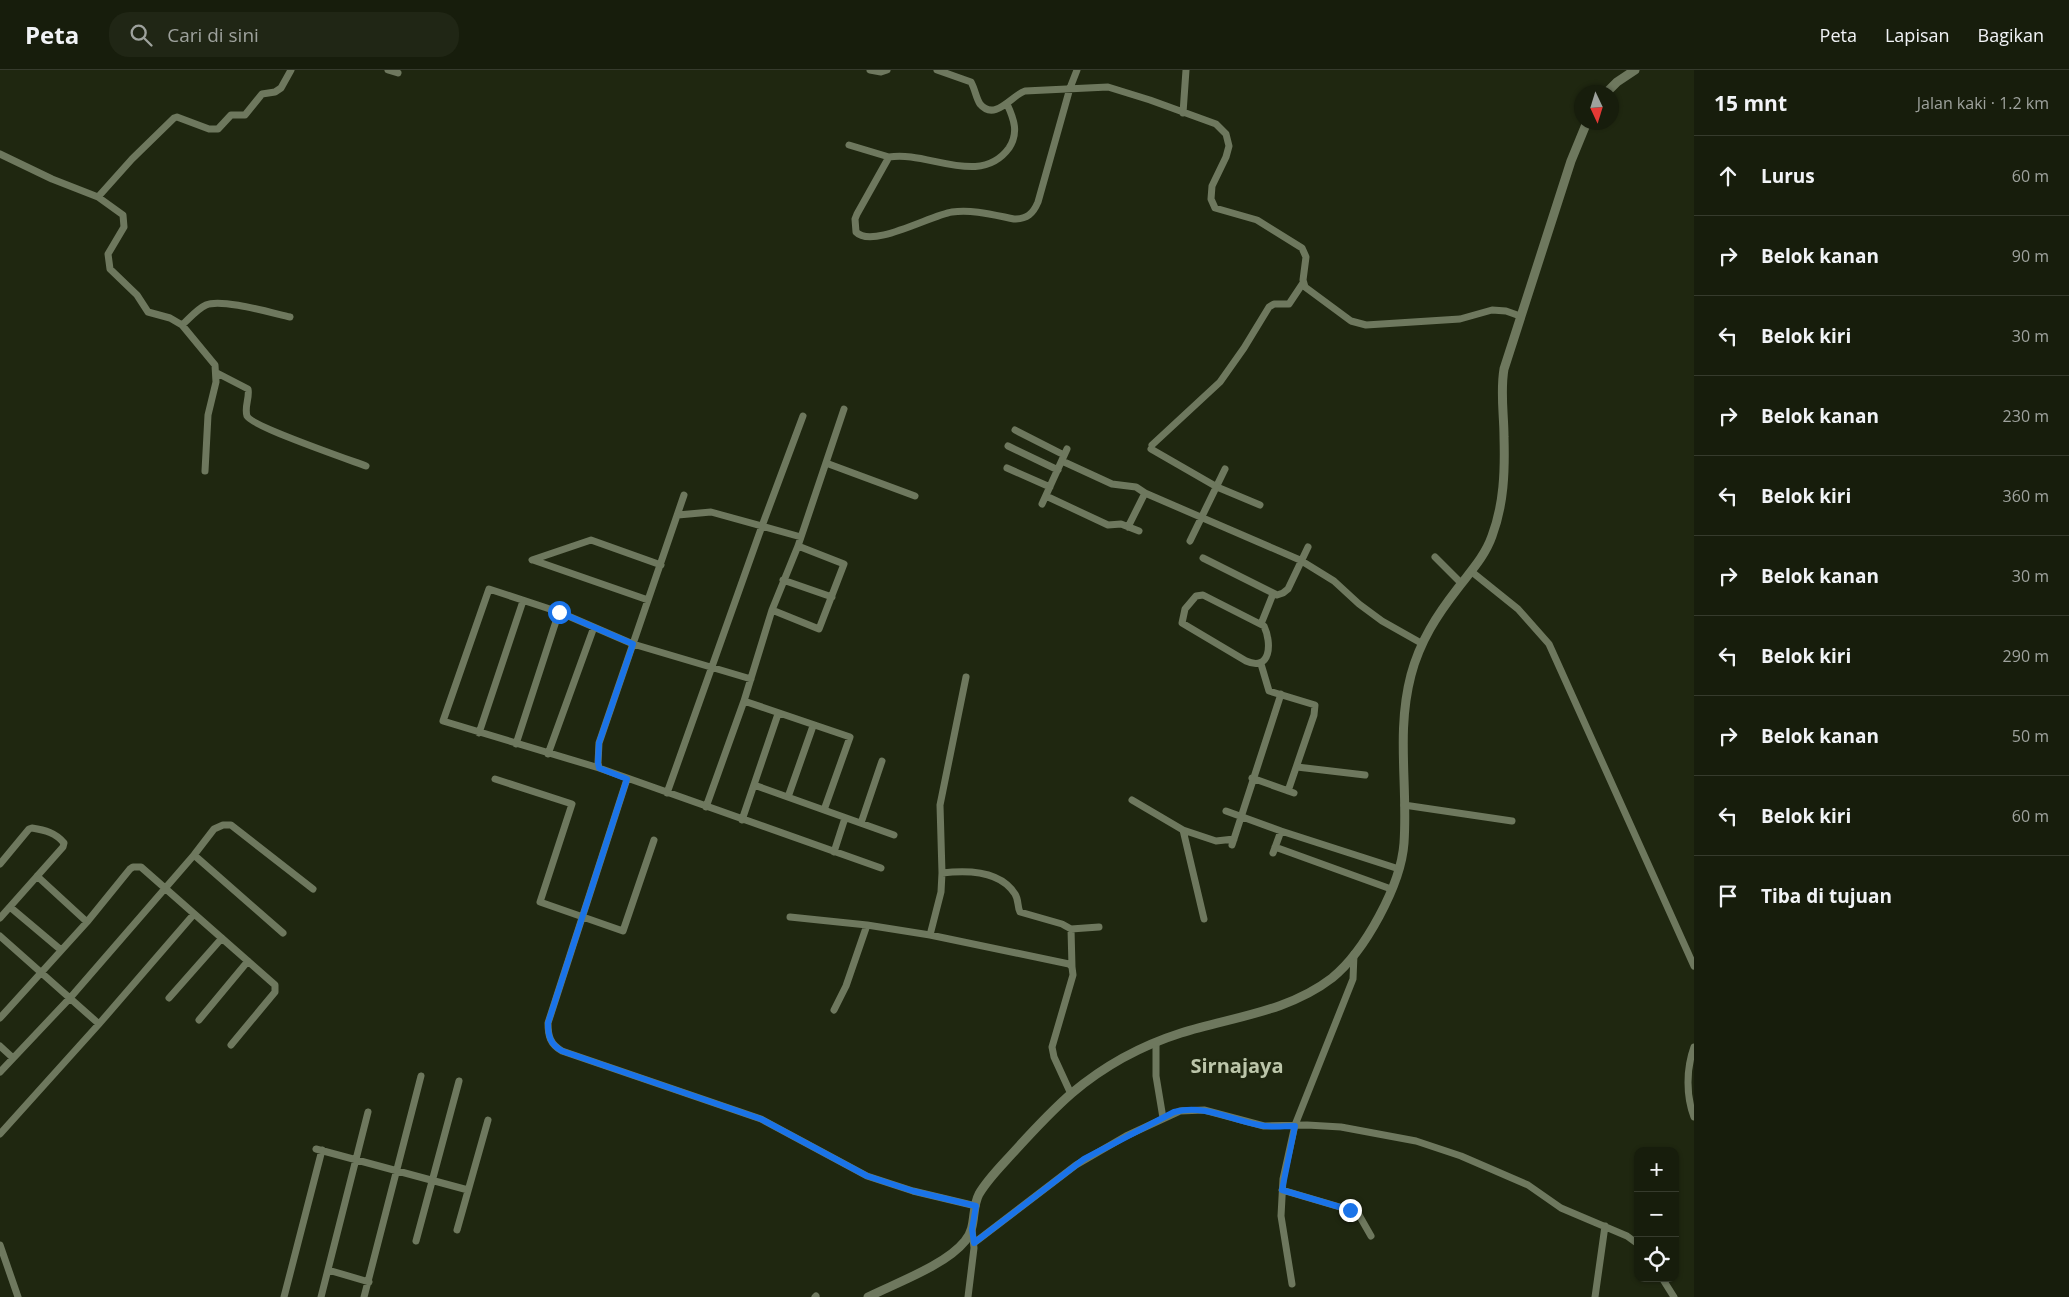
<!DOCTYPE html>
<html lang="id">
<head>
<meta charset="utf-8">
<style>
  :root { --surface:#171d0c; --page:#202615; --text:#f1f3f6; --muted:#9ea29d; --line:#363b2d }
  body { margin:0; font-family:"Open Sans",sans-serif; background:var(--page); color:var(--text) }
  .controls { position:absolute; right:15px; bottom:15px; display:grid; overflow:hidden; border-radius:10px; box-shadow:0 1px 4px #0004 }
  .controls button { width:45px; height:45px; display:grid; place-items:center; padding:0; border:0; border-bottom:1px solid var(--line); background:var(--surface); color:var(--text); font:25px sans-serif }
  .compass { position:absolute; left:1574px; top:15px; width:45px; height:45px; border-radius:50%; background:var(--surface); box-shadow:0 1px 4px #0004; rotate:176deg }
  .stop { position:absolute; width:15px; height:15px; margin:-11px; border:4px solid #1a73e8; border-radius:50%; background:#fff }
  .stop.end { background:#1a73e8; border-color:#fff; box-shadow:0 1px 5px #0008 }
  .list { margin:0; padding:0; list-style:none }
  h2 { display:flex; justify-content:space-between; align-items:center; height:65px; margin:0; padding:0 20px; font-size:21px }
  h2 small { font-size:16px; font-weight:400; color:var(--muted) }
  .list li { display:grid; grid-template-columns:32px 1fr auto; gap:15px; align-items:center; box-sizing:border-box; height:80px; padding:0 20px; border-top:1px solid var(--line) }
  .list b { display:block; font-size:19px; white-space:nowrap }
  .list em { font-size:16px; font-style:normal; color:var(--muted) }
  .icon { flex:none; width:28px; height:28px; fill:none; stroke:currentColor; stroke-width:2; stroke-linecap:round; stroke-linejoin:round }
  .map { position:relative; flex:none; width:1694px; height:1227px; overflow:hidden }
  header { display:flex; align-items:center; gap:30px; box-sizing:border-box; height:70px; padding:0 25px; background:var(--surface); border-bottom:1px solid var(--line) }
  header strong { font-size:24px }
  nav { display:flex; gap:28px; margin-inline-start:auto; font-size:18px }
  .search { width:350px; height:45px; background:var(--page); display:flex; align-items:center; gap:12px; box-sizing:border-box; padding:0 18px; border-radius:20px; color:var(--muted); font-size:19px }
  main { display:flex }
  aside { flex:1; background:var(--surface) }
  .map>svg:first-child { display:block }
</style>
</head>
<body>
<header>
<strong>Peta</strong>
<div class="search"><svg class="icon" aria-label="search" viewBox="0 0 24 24"><circle cx="10" cy="10" r="6"/><path d="M15 15l6 6"/></svg>Cari di sini</div>
<nav><a>Peta</a><a>Lapisan</a><a>Bagikan</a></nav>
</header>
<main>
<div class="map">
<svg width="1694" height="1227" viewBox="0 0 1694 1227">
  <rect width="100%" height="100%" fill="#1f2710"/>
  <g fill="none" stroke-linecap="round" stroke-linejoin="round">
    <path stroke="#6e785e" stroke-width="7" d="M388 0 398 3
      M870 0 881 2 887 0
      M937 0 971 12C975 19 976 28 980 34 995 52 1012 25 1025 21L1108 17 1150 30 1216 54 1226 64 1229 76 1226 87 1212 116 1211 129 1215 138 1257 150 1302 178 1306 187 1303 210 1305 217 1351 251 1366 255 1460 249 1492 240 1506 241 1520 246
      M1007 34C1014 49 1019 63 1009 78 980 118 927 80 889 87L857 144 855 149 856 162C872 179 931 145 952 142 972 139 994 145 1014 149 1027 149 1033 144 1038 132L1070 18 1077 0
      M1183 43 1186 0
      M849 75 889 87
      M0 84 52 109 98 127 123 145 124 157 108 184 110 199 137 225 148 242 170 248 182 255 215 295 216 312 208 345 205 401
      M98 127 132 89 174 48 177 47 209 59H218L231 45H245L262 24 275 22 281 18 291 0
      M182 255C189 249 197 239 206 235 221 228 272 243 290 247
      M217 303 248 319C250 327 244 337 247 346 251 356 350 390 366 396
      M1015 360 1064 385
      M1152 375 1220 312 1244 278 1269 237 1274 234H1289L1303 213
      M1008 376 1058 400
      M1151 379 1217 417 1260 435
      M1062 391 1112 414 1136 417 1145 423 1300 490 1334 511 1359 534 1382 551 1421 573
      M826 393 915 426
      M1007 398 1050 417
      M684 425 599 673 598 693 599 698 881 798
      M1046 426 1108 455 1121 454 1139 461
      M1042 434 1067 379
      M678 445 711 442 801 467
      M1128 457 1145 423
      M1190 471 1225 399
      M1435 487 1461 513
      M1203 488 1277 525 1283 523 1288 519 1308 477
      M532 490 591 470 661 495
      M533 490 648 530
      M1472 502 1518 539 1549 574 1694 896
      M783 510 832 527
      M1203 525 1264 556C1272 573 1271 602 1246 591L1182 553 1185 539 1196 526Z
      M772 540 819 559 844 494 798 476
      M1261 554 1273 524
      M1261 594 1269 621 1315 635 1314 645 1288 721
      M744 631 850 667 824 740
      M479 663 523 531
      M516 674 559 542
      M548 684 594 557
      M1297 697 1365 705
      M599 698 443 651 489 519 559 542 633 574 751 609
      M1252 708 1294 723
      M495 709 572 734 540 832 623 861 654 770
      M627 709 548 953C548 966 550 974 562 981L761 1049 867 1106 913 1121 976 1136
      M754 715 894 765
      M667 723 762 456 803 346
      M788 727 813 656
      M1132 730 1183 760 1204 849
      M1404 735 1512 751
      M706 737 744 631 772 540 798 476 844 339
      M1226 741 1281 761 1399 799
      M742 750 778 644
      M861 753 882 691
      M1183 760 1216 771 1234 769
      M1232 775 1281 624
      M1275 777 1391 819
      M834 782 845 748
      M1273 783 1281 761
      M194 785 283 863
      M0 794 29 759 32 758C45 760 56 763 64 773L63 777 0 848
      M942 803C967 800 1000 800 1015 824 1019 830 1017 836 1020 842L1062 854 1071 859 1099 857
      M37 806 87 852
      M10 837 61 880
      M790 847 867 855 930 865 1069 894 1072 897 1073 905 1052 977 1054 987 1071 1024
      M1071 859 1072 897
      M930 865 941 822 942 803 940 735 966 607
      M0 866 99 954
      M169 928 222 868
      M834 940 846 916 867 855
      M0 948 87 852 130 799 133 797H141L275 915V922L231 975
      M199 950 248 891
      M1156 972V1006L1163 1048
      M0 976 13 988
      M1694 977C1686 999 1686 1026 1694 1047
      M0 1002 70 928 194 785 214 759 223 755H231L313 819
      M0 1064 99 954 194 844
      M316 1079 468 1120
      M1282 1120 1350 1140 1359 1145 1371 1166
      M457 1160 488 1050
      M416 1171 459 1011
      M974 1173 1076 1095 1126 1066 1180 1041 1204 1040 1264 1056 1307 1055 1341 1057 1416 1071 1461 1086 1528 1115 1561 1138 1627 1166 1638 1174
      M0 1175 18 1227
      M328 1200 369 1212
      M1662 1208 1674 1227
      M1292 1214 1281 1146 1283 1109 1295 1055 1353 909 1354 884
      M284 1227 322 1080
      M321 1227 368 1042
      M364 1227 421 1006
      M815 1227 816 1226
      M968 1227 974 1178 972 1159
      M1595 1227 1605 1156"/>
    <path stroke="#6e785e" stroke-width="9" d="M1607 22 1617 12 1635 0
      M868 1227C896 1213 946 1195 965 1171 977 1157 971 1139 979 1124 987 1110 1000 1097 1011 1085 1030 1064 1050 1042 1072 1023 1104 996 1140 976 1181 963 1232 947 1288 942 1332 908 1365 881 1401 815 1404 773 1408 716 1396 662 1411 605 1420 571 1437 545 1458 518 1471 501 1485 486 1492 466 1504 434 1505 401 1504 367 1504 344 1500 322 1504 299L1571 91 1587 52"/>
  </g>
  <g fill="none" stroke-linecap="round" stroke-linejoin="round">
    <path stroke="#1a73e8" stroke-width="6" d="M559 542 633 574 599 673 598 693 599 698 627 709 548 953C548 966 550 974 562 981L761 1049 867 1106 913 1121 976 1136 972 1159 974 1173 1084 1089 1174 1042C1205 1034 1230 1050 1259 1055 1271 1058 1283 1056 1295 1056L1282 1120 1350 1140"/>
  </g>
  <g text-anchor="middle" stroke-width="5" stroke-linejoin="round" paint-order="stroke">
    <g font-size="20" font-weight="bold" fill="#bcc6aa" stroke="#1f2710">
      <text x="1237" y="1003">Sirnajaya</text>
    </g>
  </g>
</svg>
<div class="controls">
<button>+</button>
<button>−</button>
<button><svg class="icon" aria-label="locate" viewBox="0 0 24 24"><circle cx="12" cy="12" r="6"/><path d="M12 2v4M12 18v4M2 12h4M18 12h4"/></svg></button>
</div>
<svg class="compass" viewBox="-18 -18 36 36"><path d="M0-13l5 13h-10z" fill="#e53935"/><path d="M0 13l5-13h-10z" fill="#9ea29d"/></svg>
<div class="stop" style="left:559px;top:542px"></div>
<div class="stop end" style="left:1350px;top:1140px"></div>
</div>
<aside>
<h2>15 mnt<small>Jalan kaki · 1.2 km</small></h2>
<ul class="list">
<li><svg class="icon" aria-label="ahead" viewBox="0 0 24 24"><path d="M12 20V5M6 11l6-6 6 6"/></svg><div><b>Lurus</b></div><em>60 m</em></li>
<li><svg class="icon" aria-label="right" viewBox="0 0 24 24"><path d="M7 20v-9h11M14 6l5 5-5 5"/></svg><div><b>Belok kanan</b></div><em>90 m</em></li>
<li><svg class="icon" aria-label="left" viewBox="0 0 24 24"><path d="M17 20v-9H6M10 6l-5 5 5 5"/></svg><div><b>Belok kiri</b></div><em>30 m</em></li>
<li><svg class="icon" aria-label="right" viewBox="0 0 24 24"><path d="M7 20v-9h11M14 6l5 5-5 5"/></svg><div><b>Belok kanan</b></div><em>230 m</em></li>
<li><svg class="icon" aria-label="left" viewBox="0 0 24 24"><path d="M17 20v-9H6M10 6l-5 5 5 5"/></svg><div><b>Belok kiri</b></div><em>360 m</em></li>
<li><svg class="icon" aria-label="right" viewBox="0 0 24 24"><path d="M7 20v-9h11M14 6l5 5-5 5"/></svg><div><b>Belok kanan</b></div><em>30 m</em></li>
<li><svg class="icon" aria-label="left" viewBox="0 0 24 24"><path d="M17 20v-9H6M10 6l-5 5 5 5"/></svg><div><b>Belok kiri</b></div><em>290 m</em></li>
<li><svg class="icon" aria-label="right" viewBox="0 0 24 24"><path d="M7 20v-9h11M14 6l5 5-5 5"/></svg><div><b>Belok kanan</b></div><em>50 m</em></li>
<li><svg class="icon" aria-label="left" viewBox="0 0 24 24"><path d="M17 20v-9H6M10 6l-5 5 5 5"/></svg><div><b>Belok kiri</b></div><em>60 m</em></li>
<li><svg class="icon" aria-label="arrive" viewBox="0 0 24 24"><path d="M6 21V4h12l-3 4 3 4H6"/></svg><div><b>Tiba di tujuan</b></div></li>
</ul>
</aside>
</main>
</body>
</html>
